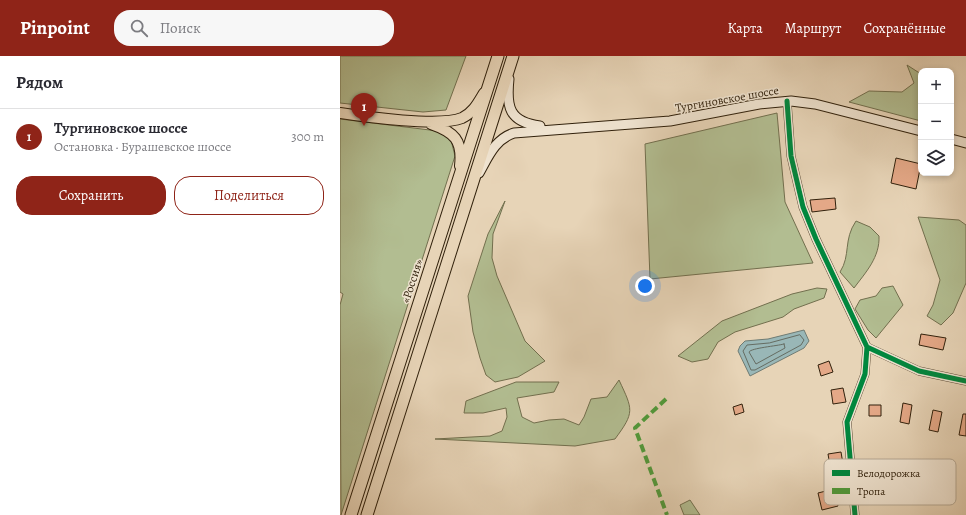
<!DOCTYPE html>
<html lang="ru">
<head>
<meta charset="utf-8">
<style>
  :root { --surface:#fff; --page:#f7f7f7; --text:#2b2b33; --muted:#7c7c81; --line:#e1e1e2; --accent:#8f2418 }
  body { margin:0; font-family:Alegreya,serif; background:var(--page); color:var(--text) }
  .controls { position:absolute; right:12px; top:12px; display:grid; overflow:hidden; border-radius:8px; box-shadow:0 2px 6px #0003 }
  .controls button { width:36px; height:36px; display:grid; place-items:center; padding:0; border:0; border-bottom:1px solid var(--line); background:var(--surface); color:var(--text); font:20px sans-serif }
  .you { position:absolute; left:305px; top:230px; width:14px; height:14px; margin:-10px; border:3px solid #fff; border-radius:50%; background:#1a73e8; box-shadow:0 0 0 6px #1a73e833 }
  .badge { display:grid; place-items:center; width:26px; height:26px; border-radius:50%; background:var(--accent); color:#fff; font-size:13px; font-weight:700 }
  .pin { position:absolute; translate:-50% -33px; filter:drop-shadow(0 1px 2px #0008) }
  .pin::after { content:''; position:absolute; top:21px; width:14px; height:12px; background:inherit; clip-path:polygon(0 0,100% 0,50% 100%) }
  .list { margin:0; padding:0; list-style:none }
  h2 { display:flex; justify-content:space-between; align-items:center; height:52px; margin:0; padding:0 16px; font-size:17px }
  h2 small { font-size:13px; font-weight:400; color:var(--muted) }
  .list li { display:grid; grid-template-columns:26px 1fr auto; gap:12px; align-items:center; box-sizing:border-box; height:56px; padding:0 16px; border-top:1px solid var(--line) }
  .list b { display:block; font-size:15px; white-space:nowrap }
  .list p { margin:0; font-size:13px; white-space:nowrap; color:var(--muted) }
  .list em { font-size:13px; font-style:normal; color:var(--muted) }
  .actions { display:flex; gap:8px; padding:12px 16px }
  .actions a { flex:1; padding:9px 0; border:1px solid var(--accent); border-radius:16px; text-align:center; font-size:14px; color:var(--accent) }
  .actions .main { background:var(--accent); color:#fff }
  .icon { flex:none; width:22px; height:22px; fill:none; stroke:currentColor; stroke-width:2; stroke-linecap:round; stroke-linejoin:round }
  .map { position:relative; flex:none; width:626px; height:459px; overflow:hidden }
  header { display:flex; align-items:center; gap:24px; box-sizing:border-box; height:56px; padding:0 20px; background:var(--accent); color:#fff }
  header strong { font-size:19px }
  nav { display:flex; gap:22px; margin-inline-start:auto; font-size:14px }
  .search { width:280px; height:36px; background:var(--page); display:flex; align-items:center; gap:10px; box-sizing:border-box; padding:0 14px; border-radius:16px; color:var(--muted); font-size:15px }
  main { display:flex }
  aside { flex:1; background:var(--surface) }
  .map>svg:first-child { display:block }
</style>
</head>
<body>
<header>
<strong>Pinpoint</strong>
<div class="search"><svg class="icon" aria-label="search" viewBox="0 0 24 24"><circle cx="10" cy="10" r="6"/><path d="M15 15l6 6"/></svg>Поиск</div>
<nav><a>Карта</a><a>Маршрут</a><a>Сохранённые</a></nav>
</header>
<main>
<aside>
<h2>Рядом<small></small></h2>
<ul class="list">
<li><span class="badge">1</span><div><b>Тургиновское шоссе</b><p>Остановка · Бурашевское шоссе</p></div><em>300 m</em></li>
</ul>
<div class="actions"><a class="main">Сохранить</a><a>Поделиться</a></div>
</aside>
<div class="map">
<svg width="626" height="459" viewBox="0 0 626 459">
  <rect width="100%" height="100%" fill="#e7d4b7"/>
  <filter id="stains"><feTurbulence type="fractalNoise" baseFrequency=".005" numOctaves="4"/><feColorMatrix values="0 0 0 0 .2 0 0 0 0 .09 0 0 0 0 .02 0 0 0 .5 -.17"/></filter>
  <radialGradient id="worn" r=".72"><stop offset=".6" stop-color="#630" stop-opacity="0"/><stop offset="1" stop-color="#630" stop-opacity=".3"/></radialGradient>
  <path fill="#b2bd91" stroke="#726f4e" d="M0 0H126L106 54 83 56 0 47Z
    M567 9 581 18V65L509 46 529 35 562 36 574 27Z
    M437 57 445 146 473 207 310 223 305 88Z
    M0 63 98 75 111 84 115 100 1 459 0 249 3 238 0 236Z
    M165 145 153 178 152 202 157 220 185 285 205 305 178 321 155 326 146 319 140 302 133 276 128 240 148 178Z
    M578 161 619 164 626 169V227L613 257 601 269 587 260 593 249 600 224Z
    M516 165 530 171 539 180C540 201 526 216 514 232L500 216C511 199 503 184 516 165Z
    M553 230 563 249 536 282 528 274 515 253 520 244 536 240 542 232Z
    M477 232 487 233 484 242 454 253 443 261 395 276 378 286 368 303 352 306 338 300 382 265 452 238Z
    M279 324C293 354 295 356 275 383L235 390 95 383 150 380 162 375 167 361 166 352 143 357H124L126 345 176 326H219L214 336 177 342 182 361 194 367 209 364 224 363 239 369 244 361 251 343 267 341Z
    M350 444 360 459H344L340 449Z"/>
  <path fill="#99b7b7" stroke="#6f7b73" d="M464 274 469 285 464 292 410 320 398 295 400 290 405 285 428 283Z"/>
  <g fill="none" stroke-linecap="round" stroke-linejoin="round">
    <path stroke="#656c62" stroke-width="1" d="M460 279 464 284 461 289 415 314H411L403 295 407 289 429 287Z
      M444 288 445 292 416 308 409 296C411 292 437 290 444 288Z"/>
  </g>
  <path fill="#e4a887" stroke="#31210c" d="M556 102 581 108 576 133 551 127Z
    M495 142 496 153 472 156 470 144Z
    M581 278 606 282 603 294 579 289Z
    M489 305 493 316 481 320 478 309Z
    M503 332 506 346 493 348 491 334Z
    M563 347 572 349 569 368 560 366Z
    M402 348 404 356 395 359 393 351Z
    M529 349H541V360H529Z
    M593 354 602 356 598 376 589 374Z
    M623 358H626V380L619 379Z
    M501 396 503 408 490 410 488 398Z
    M494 433 498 450 482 454 478 437Z"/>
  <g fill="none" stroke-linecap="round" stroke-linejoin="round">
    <g stroke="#5e4e37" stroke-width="9">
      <path id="minor" d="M447 45 451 100 463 151 476 183 527 291 579 315 626 325
        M515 459 507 366 525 318 527 291"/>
    </g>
    <g stroke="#31210c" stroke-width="11">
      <path id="secondary" d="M169 23C166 51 169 66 200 70
        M611 83 626 87
        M139 117C148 101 155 83 174 77L330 65 419 48 451 45 475 48 581 75"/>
    </g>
    <g stroke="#31210c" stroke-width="12">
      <path id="primary" d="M0 57C26 61 100 71 122 62 133 57 138 47 144 37
        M91 68C114 76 123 84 120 110"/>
    </g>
    <g stroke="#31210c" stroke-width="13">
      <path id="trunk" d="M11 459 158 0
        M27 459 173 0"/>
    </g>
    <use href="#minor" stroke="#efe3d0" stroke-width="7"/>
    <use href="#secondary" stroke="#efe3d0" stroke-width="9"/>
    <use href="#primary" stroke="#e7d4b7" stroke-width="10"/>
    <use href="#trunk" stroke="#e7d4b7" stroke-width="11"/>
    <path stroke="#509b3b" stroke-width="4" stroke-dasharray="8 4" stroke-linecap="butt" d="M326 343 295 372 327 459"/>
    <g stroke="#efe3d0" stroke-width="8">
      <path id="cycleway" d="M447 45 451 100 463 151 476 183 527 291 579 315 626 325
        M515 459 507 366 525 318 527 291"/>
    </g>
    <use href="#cycleway" stroke="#00873e" stroke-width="5"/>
  </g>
  <g text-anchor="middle" stroke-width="3" stroke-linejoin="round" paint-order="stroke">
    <g font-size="12" fill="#31210c" stroke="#efe3d0">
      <text transform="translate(387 43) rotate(-10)" y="4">Тургиновское шоссе</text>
      <text transform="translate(72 225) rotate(-72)" y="4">«Россия»</text>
    </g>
  </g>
  <rect x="484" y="403" width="132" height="46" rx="6" fill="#efe3d0" stroke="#b6a995" stroke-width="1"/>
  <rect x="492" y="414" width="18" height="6" fill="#00873e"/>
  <rect x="492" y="432" width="18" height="6" fill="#509b3b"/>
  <g font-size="11" fill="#31210c">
    <text x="517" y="421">Велодорожка</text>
    <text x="517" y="439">Тропа</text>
  </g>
  <rect width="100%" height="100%" filter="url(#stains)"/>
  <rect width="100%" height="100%" fill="url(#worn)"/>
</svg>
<div class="controls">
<button>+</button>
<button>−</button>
<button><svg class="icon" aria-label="layers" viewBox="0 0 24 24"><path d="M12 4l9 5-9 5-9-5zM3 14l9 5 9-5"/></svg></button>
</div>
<div class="you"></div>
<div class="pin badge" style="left:24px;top:70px">1</div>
</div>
</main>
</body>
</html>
